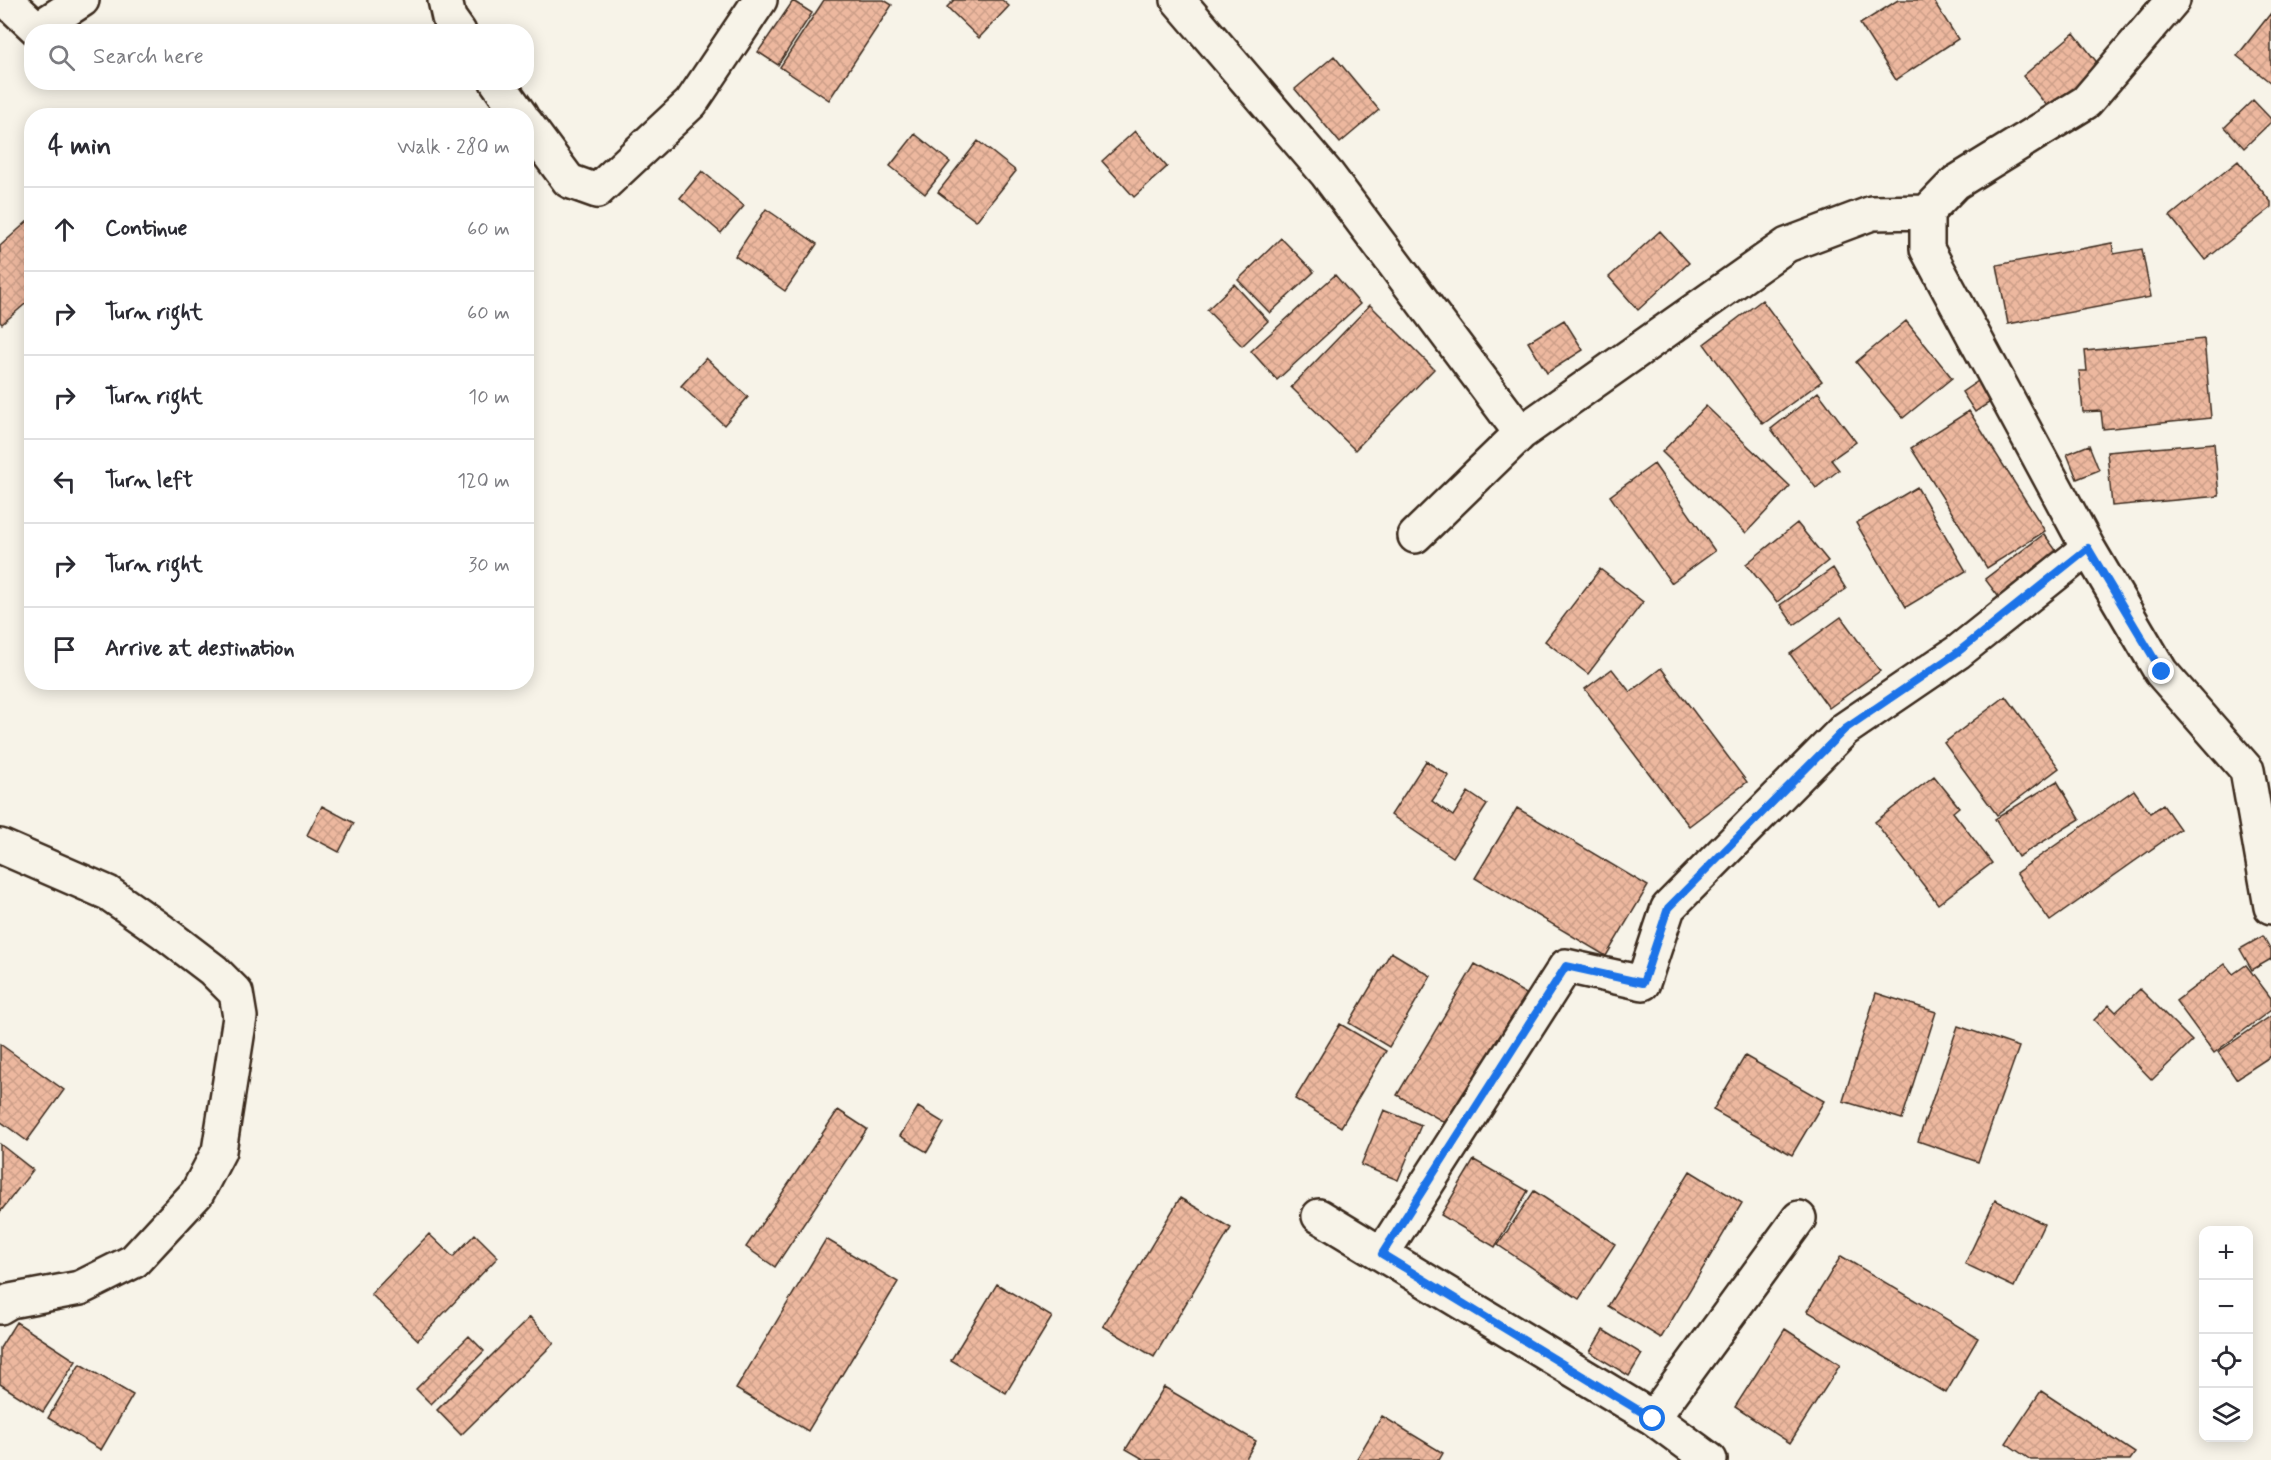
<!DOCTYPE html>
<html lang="en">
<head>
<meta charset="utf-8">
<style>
  :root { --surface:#fff; --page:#f2f2f3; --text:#2b2b33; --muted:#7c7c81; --line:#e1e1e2 }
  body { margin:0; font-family:Mynerve,sans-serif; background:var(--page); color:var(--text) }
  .controls { position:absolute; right:18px; bottom:18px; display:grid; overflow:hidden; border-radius:12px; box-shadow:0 3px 15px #0003 }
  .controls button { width:54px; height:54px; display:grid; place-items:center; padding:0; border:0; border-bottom:2px solid var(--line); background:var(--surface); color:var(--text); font:30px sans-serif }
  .stop { position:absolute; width:18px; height:18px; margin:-14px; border:4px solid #1a73e8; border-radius:50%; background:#fff }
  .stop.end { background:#1a73e8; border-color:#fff; box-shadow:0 2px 6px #0008 }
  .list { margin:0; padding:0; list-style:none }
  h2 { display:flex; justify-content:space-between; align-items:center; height:78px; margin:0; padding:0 24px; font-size:26px }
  h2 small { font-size:20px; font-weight:400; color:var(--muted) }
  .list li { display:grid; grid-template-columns:39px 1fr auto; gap:18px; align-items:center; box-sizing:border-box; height:84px; padding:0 24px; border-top:2px solid var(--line) }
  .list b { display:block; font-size:22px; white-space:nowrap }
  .list em { font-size:20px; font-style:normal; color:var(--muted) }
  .icon { flex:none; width:33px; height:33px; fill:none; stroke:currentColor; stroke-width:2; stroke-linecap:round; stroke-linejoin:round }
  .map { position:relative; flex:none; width:2271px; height:1460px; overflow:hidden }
  .search { position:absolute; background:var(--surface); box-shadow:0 3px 15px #0003; left:24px; top:24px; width:510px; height:66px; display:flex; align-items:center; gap:15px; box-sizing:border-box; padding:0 21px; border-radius:24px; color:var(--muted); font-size:22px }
  .panel { position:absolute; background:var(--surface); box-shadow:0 3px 15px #0003; left:24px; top:108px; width:510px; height:582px; border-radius:24px }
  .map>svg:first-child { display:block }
</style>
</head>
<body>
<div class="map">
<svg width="2271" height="1460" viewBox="0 0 2271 1460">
  <defs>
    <pattern id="building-cross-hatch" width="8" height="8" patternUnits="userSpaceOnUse" patternTransform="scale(1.5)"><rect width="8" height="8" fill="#edb89f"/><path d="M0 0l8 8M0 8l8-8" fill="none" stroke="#cc9e88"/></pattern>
  </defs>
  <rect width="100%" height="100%" fill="#f7f3e8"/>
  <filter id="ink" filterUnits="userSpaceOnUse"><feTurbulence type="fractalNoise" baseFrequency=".0167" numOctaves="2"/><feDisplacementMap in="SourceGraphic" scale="12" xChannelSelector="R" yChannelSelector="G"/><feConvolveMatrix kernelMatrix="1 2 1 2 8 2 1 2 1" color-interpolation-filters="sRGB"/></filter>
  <g filter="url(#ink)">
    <path fill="url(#building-cross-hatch)" stroke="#3b2a1e" stroke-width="1.5" d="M824 0H884L892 5 829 100 780 67Z
      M954 0H1002L1009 6 979 38 947 7Z
      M1898 0H1933L1958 39 1896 80 1860 24Z
      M793 1 812 13 778 65 758 52Z
      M2271 13V83L2237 56Z
      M2074 33 2106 74 2055 116 2023 76Z
      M1334 56 1379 110 1340 143 1295 89Z
      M2253 100 2271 119V122L2244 148 2225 127Z
      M1135 131 1167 167 1134 197 1102 161Z
      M915 134 950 162 925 194 890 166Z
      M978 141 1016 171 976 221 938 192Z
      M2238 161 2271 202V208L2205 260 2170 216Z
      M702 171 744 206 721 233 680 198Z
      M766 209 817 244 785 291 735 256Z
      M29 220 32 223V298L2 324 0 322V246Z
      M1660 231 1689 263 1638 310 1609 277Z
      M1281 238 1314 272 1270 313 1238 280Z
      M2112 243 2114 254 2142 249 2151 297 2008 324 1997 265Z
      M1335 275 1360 304 1277 380 1251 351Z
      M1234 284 1268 321 1242 346 1207 310Z
      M1762 300 1822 381 1763 424 1704 344Z
      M1370 305 1434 369 1355 450 1291 387Z
      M1564 320 1583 350 1547 373 1528 342Z
      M1906 321 1952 378 1903 418 1856 362Z
      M2204 339 2211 418 2103 429 2101 411 2083 412 2079 371H2087L2085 351Z
      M706 358 748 397 724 425 681 386Z
      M1981 379 1995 399 1975 412 1962 392Z
      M1818 392 1856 442 1831 460 1839 470 1816 488 1771 429Z
      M1706 406 1790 486 1746 533 1662 452Z
      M1969 411 2045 531 1987 568 1911 448Z
      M2214 443 2219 496 2112 506 2107 452Z
      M2089 445 2099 470 2077 479 2067 454Z
      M1654 464 1715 551 1671 583 1610 496Z
      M1917 487 1966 571 1906 607 1856 523Z
      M1797 523 1828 561 1777 602 1746 564Z
      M2044 534 2063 560 2004 604 1985 579Z
      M1833 568 1846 589 1794 625 1780 605Z
      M1600 569 1643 602 1588 674 1545 641Z
      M1841 617 1880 671 1829 708 1790 654Z
      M1661 668 1747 782 1689 826 1585 689 1612 669 1630 692Z
      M2006 696 2059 768 1997 815 1944 743Z
      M1426 761 1449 776 1432 801 1453 816 1468 792 1487 805 1453 857 1391 815Z
      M1934 776 1959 807 1953 812 1992 863 1938 904 1875 822Z
      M2057 781 2080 819 2018 857 1995 819Z
      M2134 790 2150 813 2163 805 2180 829 2050 921 2016 873Z
      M322 806 354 823 339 852 307 835Z
      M1517 808 1648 886 1606 956 1475 878Z
      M2263 936 2271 950V959L2252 970 2240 949Z
      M1391 952 1431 976 1389 1047 1349 1023Z
      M1475 964 1528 995 1451 1126 1397 1095Z
      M2225 964 2233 974 2246 965 2271 998V1010L2214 1053 2176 1001Z
      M2140 989 2192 1041 2152 1080 2094 1020 2109 1005 2116 1012Z
      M1876 993 1936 1012 1902 1119 1843 1101Z
      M2271 1016V1056L2236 1079 2218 1052Z
      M1340 1024 1386 1051 1341 1127 1295 1099Z
      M1958 1026 2019 1047 1978 1162 1918 1141Z
      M0 1044 64 1090 27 1141 0 1121Z
      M1745 1056 1824 1101 1792 1155 1713 1110Z
      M918 1107 944 1123 927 1152 900 1136Z
      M838 1110 867 1129 775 1267 746 1247Z
      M1384 1110 1421 1125 1398 1180 1361 1165Z
      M0 1144 33 1170 0 1212Z
      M1474 1160 1528 1191 1495 1247 1441 1215Z
      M1690 1171 1742 1203 1661 1338 1608 1306Z
      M1534 1191 1615 1244 1579 1299 1498 1245Z
      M1180 1198 1231 1228 1154 1357 1103 1326Z
      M1995 1200 2044 1224 2014 1287 1965 1264Z
      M429 1234 453 1257 475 1234 498 1257 418 1340 371 1294Z
      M826 1239 898 1282 808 1431 736 1389Z
      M1841 1256 1978 1338 1946 1393 1807 1311Z
      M997 1284 1052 1317 1006 1393 951 1360Z
      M530 1317 554 1343 461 1435 437 1410Z
      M16 1322 76 1361 43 1412 0 1384V1348Z
      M1785 1329 1840 1365 1790 1443 1735 1407Z
      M1603 1330 1642 1354 1629 1376 1590 1352Z
      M469 1336 484 1351 431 1404 416 1389Z
      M80 1364 133 1395 101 1450 48 1418Z
      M1164 1387 1256 1441 1245 1460H1145L1126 1449Z
      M2041 1391 2135 1453 2130 1460H2031L2006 1443Z
      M1382 1416 1443 1453 1439 1460H1356Z"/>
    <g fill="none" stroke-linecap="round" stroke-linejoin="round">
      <g stroke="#3b2a1e" stroke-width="38">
        <path id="minor" d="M6 0 37 29 82 0
          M445 0 449 18 459 32
          M1178 0 1327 174 1521 433
          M497 82 521 116
          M526 123 569 181 597 191 691 103 760 0
          M1927 212V249L2088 548 2161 672 2247 770 2271 907
          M1415 536 1521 433 1787 245 1872 213 1927 212 1955 183 2086 102 2173 0
          M0 846 108 893 162 931 213 970 236 993 240 1017 219 1151 197 1193 134 1261 80 1288 10 1301 0 1307
          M1319 1216 1653 1418 1710 1460
          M1382 1254 1566 966 1643 983 1668 908 1845 729 1958 652 2088 548
          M1653 1418 1799 1218"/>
      </g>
      <use href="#minor" stroke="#f7f3e8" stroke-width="33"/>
    </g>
  </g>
  <g fill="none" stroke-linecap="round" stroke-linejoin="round" filter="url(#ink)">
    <path stroke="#1a73e8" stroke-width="8" d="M1653 1419 1382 1254 1566 966 1643 983 1668 908 1845 729 1958 652 2088 548 2162 672"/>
  </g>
</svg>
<div class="controls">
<button>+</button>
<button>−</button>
<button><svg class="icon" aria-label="locate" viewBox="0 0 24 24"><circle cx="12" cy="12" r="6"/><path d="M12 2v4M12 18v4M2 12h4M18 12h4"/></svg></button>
<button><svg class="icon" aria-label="layers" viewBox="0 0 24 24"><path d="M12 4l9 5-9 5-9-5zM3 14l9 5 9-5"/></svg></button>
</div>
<div class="stop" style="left:1653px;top:1419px"></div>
<div class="stop end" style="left:2162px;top:672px"></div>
<div class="search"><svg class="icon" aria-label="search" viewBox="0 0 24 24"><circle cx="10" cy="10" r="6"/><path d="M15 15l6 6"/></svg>Search here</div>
<section class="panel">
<h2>4 min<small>Walk · 280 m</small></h2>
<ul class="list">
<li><svg class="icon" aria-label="ahead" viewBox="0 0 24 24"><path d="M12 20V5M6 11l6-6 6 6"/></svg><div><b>Continue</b></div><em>60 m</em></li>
<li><svg class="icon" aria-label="right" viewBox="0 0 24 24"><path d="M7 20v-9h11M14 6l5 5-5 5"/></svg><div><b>Turn right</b></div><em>60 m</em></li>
<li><svg class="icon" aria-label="right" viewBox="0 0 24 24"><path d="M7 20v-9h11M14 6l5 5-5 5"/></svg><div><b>Turn right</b></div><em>10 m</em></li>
<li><svg class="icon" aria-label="left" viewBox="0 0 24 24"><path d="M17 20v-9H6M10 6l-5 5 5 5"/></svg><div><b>Turn left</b></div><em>120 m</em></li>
<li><svg class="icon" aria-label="right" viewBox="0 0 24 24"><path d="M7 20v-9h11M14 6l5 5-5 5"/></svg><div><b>Turn right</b></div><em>30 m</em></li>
<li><svg class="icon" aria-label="arrive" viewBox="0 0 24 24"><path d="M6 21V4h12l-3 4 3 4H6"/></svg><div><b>Arrive at destination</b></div></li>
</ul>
</section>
</div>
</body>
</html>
